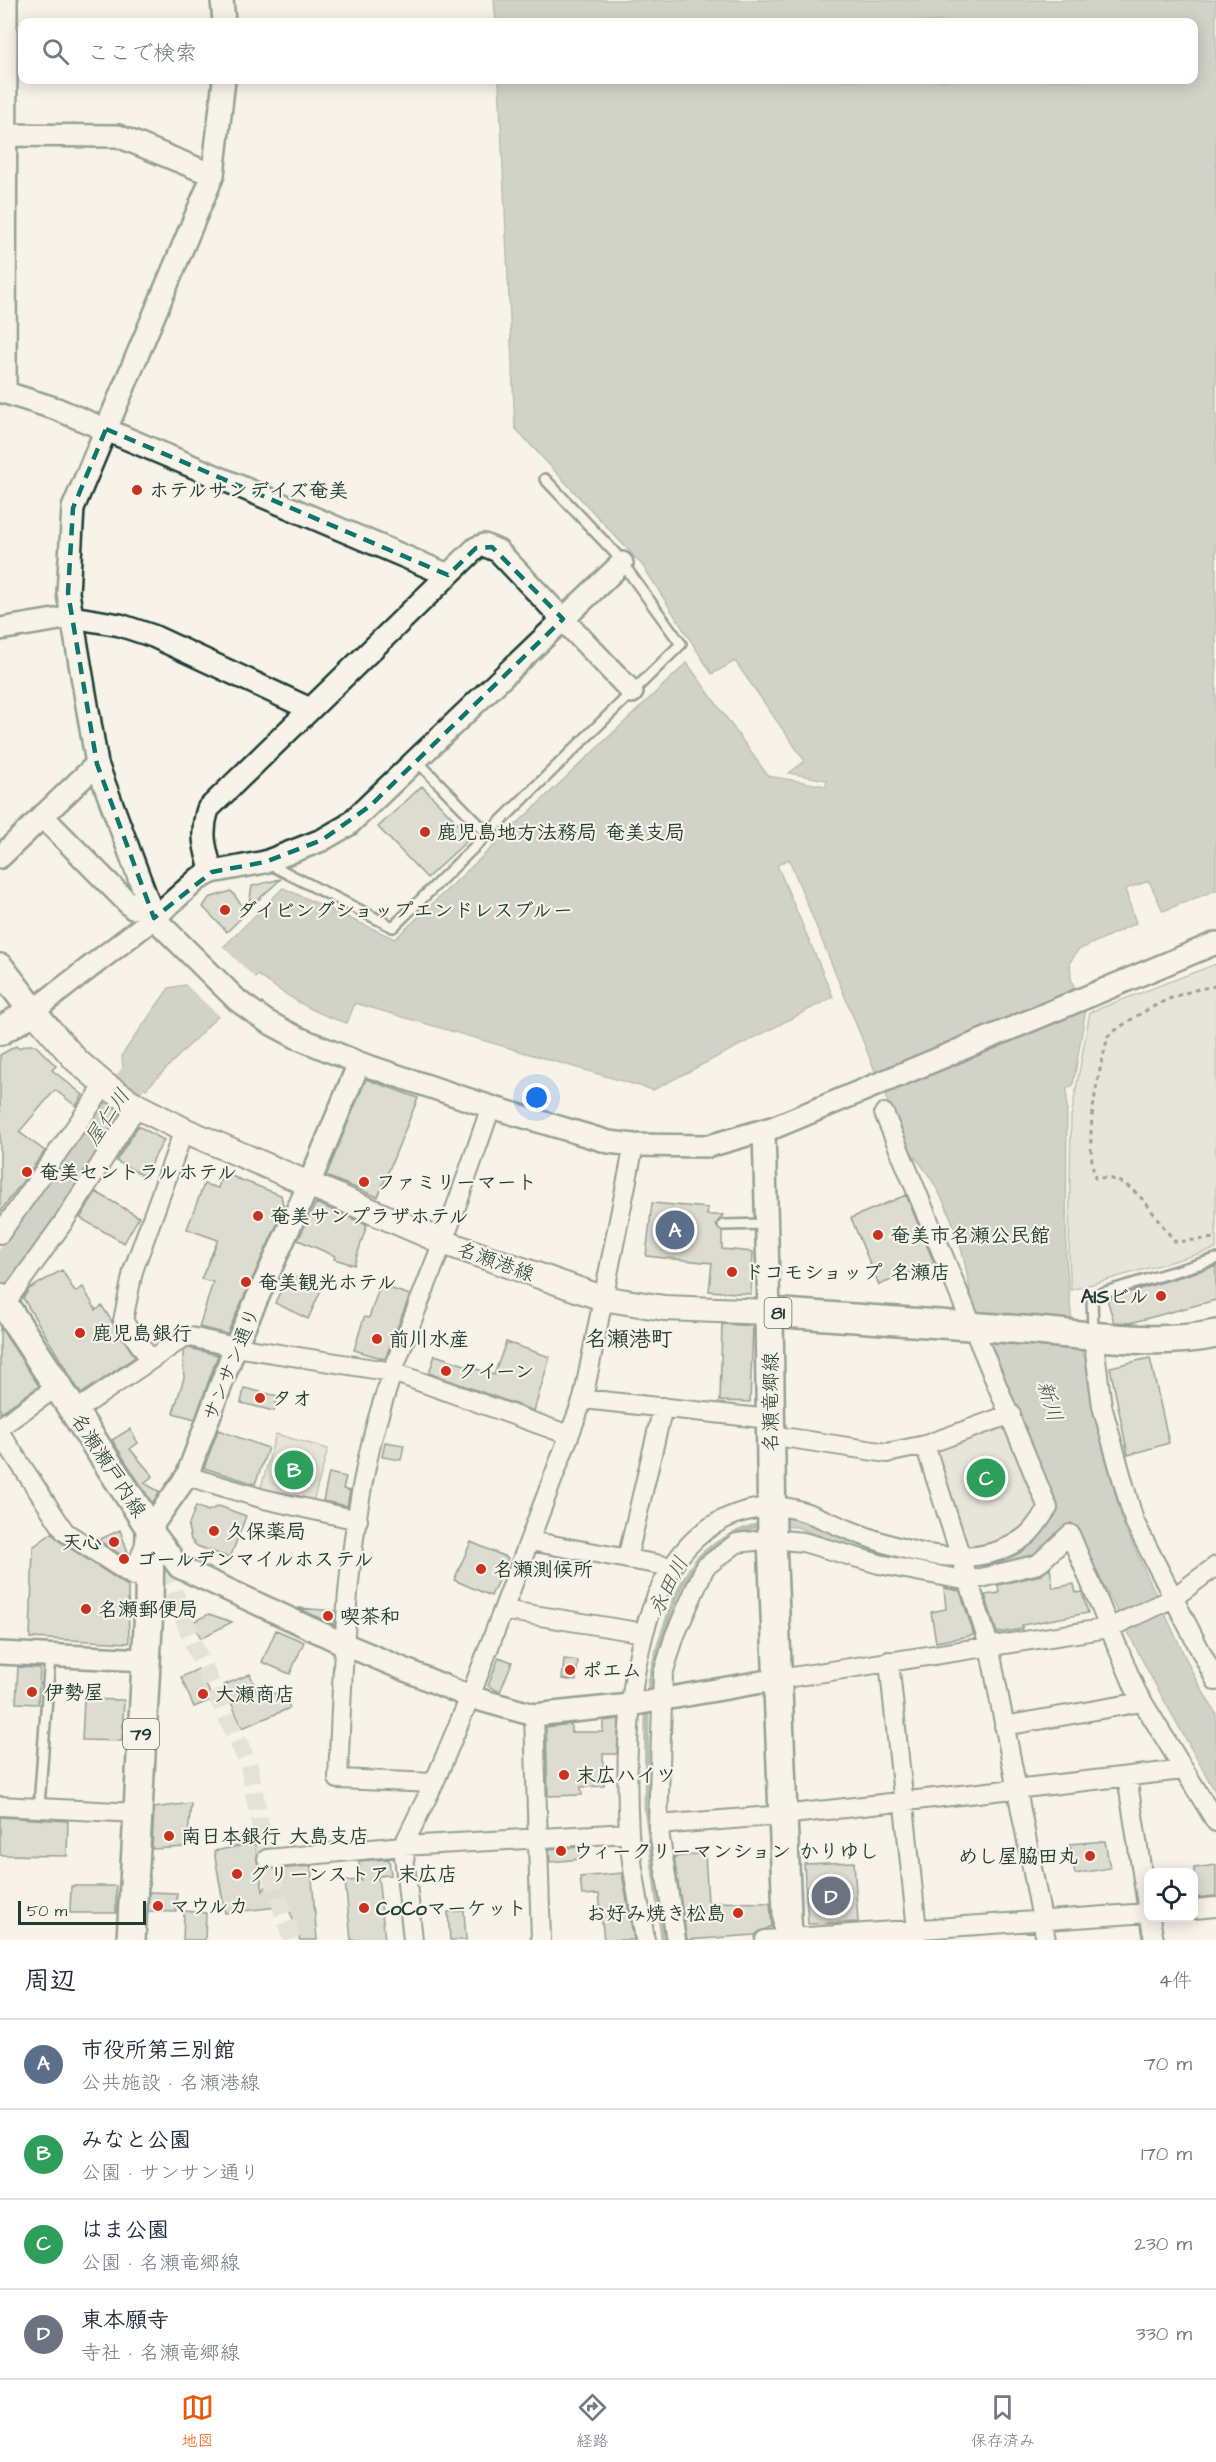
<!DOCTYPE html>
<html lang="ja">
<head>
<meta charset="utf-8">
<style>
  :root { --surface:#fff; --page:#f6f6f7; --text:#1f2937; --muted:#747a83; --line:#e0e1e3; --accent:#ea580c }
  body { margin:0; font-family:"Architects Daughter","Klee One",sans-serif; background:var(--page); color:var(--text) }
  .controls { position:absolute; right:18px; bottom:18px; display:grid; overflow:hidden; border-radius:12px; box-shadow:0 3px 15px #0003 }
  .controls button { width:54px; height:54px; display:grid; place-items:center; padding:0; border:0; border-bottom:2px solid var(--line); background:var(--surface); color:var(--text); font:30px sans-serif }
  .scale { position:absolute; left:18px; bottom:15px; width:128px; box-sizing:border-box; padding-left:6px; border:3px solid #1f3d34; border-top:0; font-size:16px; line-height:21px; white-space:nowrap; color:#1f3d34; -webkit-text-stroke:4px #f7f3e8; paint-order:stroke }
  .you { position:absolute; left:537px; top:1098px; width:21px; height:21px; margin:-15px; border:4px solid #fff; border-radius:50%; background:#1a73e8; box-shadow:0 0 0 9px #1a73e833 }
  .badge { display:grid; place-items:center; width:39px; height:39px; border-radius:50%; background:var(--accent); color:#fff; font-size:20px; font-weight:700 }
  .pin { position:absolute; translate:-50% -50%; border:3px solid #fff; box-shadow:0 2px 6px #0006 }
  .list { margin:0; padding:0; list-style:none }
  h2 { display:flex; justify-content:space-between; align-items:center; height:78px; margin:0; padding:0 24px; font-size:26px }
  h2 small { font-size:20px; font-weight:400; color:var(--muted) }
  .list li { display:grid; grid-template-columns:39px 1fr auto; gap:18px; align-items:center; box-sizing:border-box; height:90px; padding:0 24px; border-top:2px solid var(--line) }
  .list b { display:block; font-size:22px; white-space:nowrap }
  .list p { margin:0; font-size:20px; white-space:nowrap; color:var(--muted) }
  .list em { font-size:20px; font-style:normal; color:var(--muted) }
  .icon { flex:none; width:33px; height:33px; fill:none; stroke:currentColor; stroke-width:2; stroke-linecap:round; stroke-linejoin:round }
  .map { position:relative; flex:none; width:1216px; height:1940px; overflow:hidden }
  .search { position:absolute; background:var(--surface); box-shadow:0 3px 15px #0003; left:18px; right:18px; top:18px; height:66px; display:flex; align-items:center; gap:15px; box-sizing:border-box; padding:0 21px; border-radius:12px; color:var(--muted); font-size:22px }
  .sheet { height:438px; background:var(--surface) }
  nav { display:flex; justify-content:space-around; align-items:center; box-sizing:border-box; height:84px; border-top:2px solid var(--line); background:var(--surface); font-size:16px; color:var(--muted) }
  nav a { display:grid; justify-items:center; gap:3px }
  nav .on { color:var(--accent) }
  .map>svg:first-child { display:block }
</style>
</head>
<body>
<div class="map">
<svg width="1216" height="1940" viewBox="0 0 1216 1940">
  <rect width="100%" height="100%" fill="#f7f3e8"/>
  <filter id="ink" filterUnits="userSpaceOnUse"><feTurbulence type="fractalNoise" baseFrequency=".0167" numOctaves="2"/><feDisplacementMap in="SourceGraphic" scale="12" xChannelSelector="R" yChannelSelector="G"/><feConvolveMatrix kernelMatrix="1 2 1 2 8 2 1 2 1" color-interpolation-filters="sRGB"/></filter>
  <g filter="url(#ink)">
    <path fill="#d3d5ca" stroke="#79897f" stroke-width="1.5" d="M1216 964V1249L1071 1290 1069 1258 1071 1117 1090 1012Z
      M1006 1422 1042 1505C1023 1535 1006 1546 971 1554L964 1545 934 1451Z
      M276 1434 328 1449 312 1505 260 1491Z"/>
    <path fill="#a4ada3" stroke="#6f8077" stroke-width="1.5" d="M494 0H1216V890L1163 911 1149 881 1125 889 1136 923 1078 950 1070 962 1071 979 1085 1014 1073 1085 1067 1088 1066 1258 1071 1314 1085 1360 1090 1395 1105 1458 1125 1528 1194 1676 1216 1714V1793L1150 1675 1071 1522 1041 1553 982 1575 870 1556 797 1527 777 1526V1510L953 1560 1030 1534 1056 1502 972 1307C966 1250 947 1189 906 1147L789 859 777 865 833 997 653 1090 355 1003 347 1023C312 1013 287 996 258 975L146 1089 123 1070 122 1055 169 988 185 985 283 888 395 939 687 663 768 776 826 786 827 780 789 773 805 761 735 661 712 674 643 566 515 428 499 80H1194V22H496Z"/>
    <path fill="#f7f3e8" d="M221 945 257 980 220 1017 183 982Z"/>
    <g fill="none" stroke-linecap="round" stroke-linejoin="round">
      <path stroke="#6f8077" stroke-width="5" d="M648 1697C652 1659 675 1586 699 1558 712 1543 747 1526 765 1524
        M647 1706 646 1808 663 1940"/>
      <path stroke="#a4ada3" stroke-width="30" d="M0 1275 133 1078"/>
    </g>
    <path fill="#bbc1b6" stroke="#1f3d34" stroke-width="1.5" d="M422 786 471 837 427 878 378 827Z
      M281 879 248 909 252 886Z
      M231 891 247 912 227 932 203 907 209 898Z
      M28 1045H35L56 1066 52 1070 83 1095 76 1106 55 1090 19 1132 45 1151 0 1212V1055L16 1046 18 1048Z
      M366 1079 418 1098 378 1197 326 1176Z
      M138 1126 164 1140 144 1176 116 1161Z
      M223 1173 281 1195 284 1209 227 1334 199 1327 213 1282 201 1279 218 1240 187 1229 204 1184 218 1188Z
      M96 1192 139 1217 124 1243 80 1218Z
      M906 1195 934 1263 879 1285 851 1218Z
      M316 1203 367 1225 354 1265 334 1259 335 1256 298 1240Z
      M652 1203 708 1208 707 1215H723L716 1225 722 1232V1249L753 1252 751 1294 709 1291 712 1263 646 1256Z
      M1216 1266V1300L1130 1323 1114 1322 1107 1299Z
      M62 1270 75 1292 83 1287 96 1310 102 1306 135 1357 81 1394 23 1298 29 1289Z
      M288 1274 321 1290 308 1319 275 1303Z
      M380 1285 410 1295 385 1359 354 1350 364 1317 369 1318Z
      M722 1324 753 1326 750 1402 720 1401Z
      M0 1327 39 1386 0 1413Z
      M506 1342 550 1357 534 1411 429 1373 435 1355 494 1375Z
      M188 1348 218 1355 195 1419 173 1413 184 1378 183 1352Z
      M1150 1358 1169 1443 1128 1455 1110 1367Z
      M244 1388 278 1396 274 1411 241 1403Z
      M130 1429 138 1443 130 1449 153 1476 144 1483 160 1492 152 1503 112 1440Z
      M218 1430 268 1448 255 1484 204 1468Z
      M385 1442 404 1445 401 1460 382 1457Z
      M329 1473 346 1477 343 1489 350 1491 347 1506 323 1501Z
      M196 1506 208 1511 219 1506 246 1516 230 1558 197 1546 191 1540 188 1527Z
      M120 1530 129 1555 127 1559 98 1540Z
      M52 1533 59 1541 128 1586 129 1643 30 1638 33 1547Z
      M471 1542 508 1558 491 1596 454 1580Z
      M1050 1568 1053 1588 1074 1584 1076 1593 1082 1592 1088 1613 1022 1625 1023 1629 997 1633 985 1595 999 1593 998 1585 1041 1575Z
      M944 1588 960 1591 974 1635 936 1642 931 1612 946 1609Z
      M298 1608 335 1611 334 1625Z
      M209 1614 232 1622 201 1638 192 1622Z
      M276 1630 304 1642 290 1674 262 1662Z
      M499 1657 512 1662 500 1692 488 1686Z
      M564 1659 578 1661 576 1681 562 1679Z
      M18 1667 40 1668 38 1704 16 1703Z
      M198 1669 213 1699 194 1707 181 1677Z
      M250 1674 260 1699 283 1690 290 1708 242 1728 224 1685Z
      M84 1699 124 1700 122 1741 82 1740Z
      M619 1719 617 1754H603L604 1786 581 1787 582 1795 548 1796 546 1727 571 1724V1732H603V1721Z
      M191 1803 187 1847 152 1849 154 1808Z
      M0 1817 68 1821 67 1856 0 1855Z
      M1105 1841 1110 1868 1075 1874 1070 1844Z
      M255 1843 263 1891 278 1869 311 1866 317 1940H300L288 1906 225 1913 214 1851Z
      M580 1847 581 1859 550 1862 549 1849Z
      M705 1853 708 1902 770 1903 772 1926 755 1935 687 1940 674 1857Z
      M389 1859 391 1875 378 1876 385 1940H351L345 1881 361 1880 359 1861Z
      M854 1862 858 1922 808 1924 804 1864Z
      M1216 1865V1896L1194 1898V1868Z
      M622 1873 634 1940H604L599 1894 582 1895 580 1877Z
      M71 1886H116V1913H70Z
      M149 1892 177 1893 176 1912 148 1911Z
      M184 1911 206 1913 205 1940H183Z
      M464 1911 466 1940H450L448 1912Z"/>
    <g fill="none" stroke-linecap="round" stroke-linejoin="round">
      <path stroke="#cccfc4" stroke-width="18" stroke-dasharray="18 9" stroke-linecap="butt" d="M155 1541 195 1648 249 1765 267 1859 292 1940"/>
      <g stroke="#1f3d34" stroke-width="14">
        <path id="service" d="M417 761 488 834
          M267 863 393 927 681 644 615 553 545 479
          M723 1225 767 1224
          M1093 1333 1092 1296 1216 1259
          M39 1806 50 1656"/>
      </g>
      <g stroke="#1f3d34" stroke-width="22">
        <path id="minor" d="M0 1234 105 1085
          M4 1305 65 1220 137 1106
          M1093 1336 1102 1406 1134 1521 1216 1681
          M150 1359 123 1321 133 1271 184 1130
          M583 1399 770 1419
          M74 1412 186 1336 235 1347 393 1372 569 1435
          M0 1427 58 1386
          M0 1433 65 1532 133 1576 145 1544
          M770 1435 887 1453 925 1445 1011 1414
          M925 1445 989 1645 1046 1940
          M187 1476 264 1499 358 1520
          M530 1541 672 1567
          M627 1559 663 1407
          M503 1610 644 1633
          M889 1661 918 1940
          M779 1679 1109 1628 1173 1598 1216 1566
          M534 1715 541 1940
          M1004 1726 1142 1702
          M1127 1777 1148 1911
          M434 1783 338 1779C343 1666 345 1550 372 1440 388 1376 415 1314 439 1252 458 1204 474 1155 491 1107
          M0 1806 137 1813
          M658 1825 783 1815 1183 1770
          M267 1859 403 1846 629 1833
          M1194 1909 1216 1907
          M1150 1918 1154 1940
          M413 1940 403 1846 434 1783 470 1697 583 1399 634 1145
          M645 1940C640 1905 631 1868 629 1833 623 1726 627 1517 771 1507 796 1505 822 1519 844 1528 898 1550 975 1576 1026 1536 1035 1529 1041 1517 1048 1508L884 1113
          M676 1940 658 1825 663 1674 675 1635 705 1567 737 1543 772 1539 803 1542 879 1564 969 1581 1038 1564 1070 1534 1136 1691 1216 1822
          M765 1940 1148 1913"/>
      </g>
      <g stroke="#1f3d34" stroke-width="26">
        <path id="tertiary" d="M222 0 224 22
          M224 80 213 175 73 508 68 593 97 764 154 918 238 1001 266 1021 296 1037 359 1063 491 1107 609 1142 634 1145 709 1146 775 1127 1216 943
          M0 135 118 136 213 175
          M0 391 57 409 448 575
          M5 391 6 0
          M0 629 72 617 120 625 153 636 310 709
          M42 816 133 908
          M0 857 97 764
          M212 872C205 850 200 833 208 809L476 548 484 545 498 551 632 692
          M33 1011 154 918 198 879 212 872 265 862 322 840 348 825 622 563
          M359 1063 309 1184 235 1347 187 1476 150 1528 179 1567 344 1644 470 1697 534 1715 630 1705 779 1679
          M764 1131 769 1312
          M0 1653 146 1660"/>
      </g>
      <g stroke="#1f3d34" stroke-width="28">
        <path id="secondary" d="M33 1011 76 1060 105 1085 137 1106 184 1130 443 1242 602 1298 664 1308 769 1312"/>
      </g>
      <g stroke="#1f3d34" stroke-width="32">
        <path id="primary" d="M0 968 33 1011 0 1031
          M0 1298 150 1528 149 1608 131 1940
          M788 1940 772 1539 769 1312C859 1319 949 1325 1038 1331 1093 1336 1162 1346 1216 1334"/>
      </g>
      <path stroke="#1f3d34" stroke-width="3" stroke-dasharray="4.5 4.5" stroke-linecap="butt" d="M1216 986C1176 991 1139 1012 1108 1036 1097 1080 1084 1134 1095 1178 1137 1174 1152 1217 1176 1242L1216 1238"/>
      <use href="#service" stroke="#f7f3e8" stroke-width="9"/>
      <use href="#minor" stroke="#f7f3e8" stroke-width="18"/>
      <use href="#tertiary" stroke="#f7f3e8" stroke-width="21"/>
      <use href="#secondary" stroke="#f7f3e8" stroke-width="24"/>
      <use href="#primary" stroke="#f7f3e8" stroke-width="27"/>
    </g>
  </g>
  <path d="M0 0H1216V1940H0ZM106 429 448 575 476 548 492 547 563 619 370 806 322 840 265 862 212 872 154 918 97 764 68 593 73 508Z" fill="#f7f3e8" fill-opacity=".55" fill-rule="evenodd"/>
  <path fill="none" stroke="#0f766e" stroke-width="4.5" stroke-dasharray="12 8" stroke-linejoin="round" d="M106 429 448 575 476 548 492 547 563 619 370 806 322 840 265 862 212 872 154 918 97 764 68 593 73 508Z"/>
  <g fill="#c8321e" stroke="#f7f3e8" stroke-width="2">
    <circle cx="137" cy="490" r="6"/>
    <circle cx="425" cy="832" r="6"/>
    <circle cx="225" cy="910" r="6"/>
    <circle cx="27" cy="1172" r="6"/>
    <circle cx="364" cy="1182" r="6"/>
    <circle cx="258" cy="1216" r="6"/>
    <circle cx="878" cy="1235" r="6"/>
    <circle cx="732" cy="1272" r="6"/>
    <circle cx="246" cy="1282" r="6"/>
    <circle cx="1161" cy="1296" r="6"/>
    <circle cx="80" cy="1333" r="6"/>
    <circle cx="377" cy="1339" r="6"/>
    <circle cx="446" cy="1371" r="6"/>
    <circle cx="260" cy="1398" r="6"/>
    <circle cx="214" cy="1531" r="6"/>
    <circle cx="114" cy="1542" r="6"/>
    <circle cx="124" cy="1559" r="6"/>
    <circle cx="481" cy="1569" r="6"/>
    <circle cx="86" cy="1609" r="6"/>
    <circle cx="328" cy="1616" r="6"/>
    <circle cx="570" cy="1670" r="6"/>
    <circle cx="32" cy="1692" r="6"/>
    <circle cx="203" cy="1694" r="6"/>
    <circle cx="564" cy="1775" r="6"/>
    <circle cx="169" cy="1836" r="6"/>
    <circle cx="561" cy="1851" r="6"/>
    <circle cx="1090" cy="1856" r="6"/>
    <circle cx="237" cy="1874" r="6"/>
    <circle cx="158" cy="1906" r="6"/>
    <circle cx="364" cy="1908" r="6"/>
    <circle cx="738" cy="1913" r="6"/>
  </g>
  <g text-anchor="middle" stroke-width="4.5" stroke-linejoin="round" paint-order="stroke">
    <g fill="#f7f3e8" stroke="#60746a" stroke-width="1.5">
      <rect x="764.5" y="1298" width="27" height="30" rx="4.5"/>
      <rect x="123" y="1719" width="36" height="30" rx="4.5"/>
    </g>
    <g font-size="18" font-weight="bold" fill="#1f3d34">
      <text x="778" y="1319">81</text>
      <text x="141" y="1740">79</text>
    </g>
    <g font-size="20" font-weight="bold" fill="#1f3d34" stroke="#f7f3e8" text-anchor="start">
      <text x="149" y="497">ホテルサンデイズ奄美</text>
      <text x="437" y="839">鹿児島地方法務局 奄美支局</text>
      <text x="237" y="917">ダイビングショップエンドレスブルー</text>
      <text x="39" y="1179">奄美セントラルホテル</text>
      <text x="376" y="1189">ファミリーマート</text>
      <text x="270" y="1223">奄美サンプラザホテル</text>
      <text x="890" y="1242">奄美市名瀬公民館</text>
      <text x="744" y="1279">ドコモショップ 名瀬店</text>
      <text x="258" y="1289">奄美観光ホテル</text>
      <text x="1149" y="1303" text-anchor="end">AISビル</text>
      <text x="92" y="1340">鹿児島銀行</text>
      <text x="389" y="1346">前川水産</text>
      <text x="458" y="1378">クイーン</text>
      <text x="272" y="1405">タオ</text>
      <text x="226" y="1538">久保薬局</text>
      <text x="102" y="1549" text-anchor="end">天心</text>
      <text x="136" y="1566">ゴールデンマイルホステル</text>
      <text x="493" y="1576">名瀬測候所</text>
      <text x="98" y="1616">名瀬郵便局</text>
      <text x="340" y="1623">喫茶和</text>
      <text x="582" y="1677">ポエム</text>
      <text x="44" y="1699">伊勢屋</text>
      <text x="215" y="1701">大瀬商店</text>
      <text x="576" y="1782">末広ハイツ</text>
      <text x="181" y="1843">南日本銀行 大島支店</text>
      <text x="573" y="1858">ウィークリーマンション かりゆし</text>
      <text x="1078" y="1863" text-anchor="end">めし屋脇田丸</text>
      <text x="249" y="1881">グリーンストア 末広店</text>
      <text x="170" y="1913">マウルカ</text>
      <text x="376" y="1915">CoCoマーケット</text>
      <text x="726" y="1920" text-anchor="end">お好み焼き松島</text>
    </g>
    <g font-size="20" fill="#1f3d34" stroke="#f7f3e8">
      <text transform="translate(496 1261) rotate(20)" y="7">名瀬港線</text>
      <text transform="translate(231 1364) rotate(-68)" y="7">サンサン通り</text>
      <text transform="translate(770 1402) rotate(-90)" y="7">名瀬竜郷線</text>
      <text transform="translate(109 1465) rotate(57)" y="7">名瀬瀬戸内線</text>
    </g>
    <g font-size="21" font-style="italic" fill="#405950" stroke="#f7f3e8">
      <text transform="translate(107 1117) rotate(-56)" y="7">屋仁川</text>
      <text transform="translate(1050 1401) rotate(73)" y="7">新川</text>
      <text transform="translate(668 1586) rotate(-63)" y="7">永田川</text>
    </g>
    <g font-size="22" font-weight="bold" fill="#1f3d34" stroke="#f7f3e8">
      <text x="629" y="1346">名瀬港町</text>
    </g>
  </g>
</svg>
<div class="controls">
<button><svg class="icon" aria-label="locate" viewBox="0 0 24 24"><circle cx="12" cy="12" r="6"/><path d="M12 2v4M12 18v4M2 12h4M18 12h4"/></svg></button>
</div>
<div class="scale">50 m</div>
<div class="you"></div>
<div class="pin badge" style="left:675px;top:1230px;background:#5c6f8a">A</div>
<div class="pin badge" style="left:294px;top:1470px;background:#2e9e5b">B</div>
<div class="pin badge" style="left:986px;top:1478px;background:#2e9e5b">C</div>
<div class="pin badge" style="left:831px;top:1896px;background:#6b7280">D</div>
<div class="search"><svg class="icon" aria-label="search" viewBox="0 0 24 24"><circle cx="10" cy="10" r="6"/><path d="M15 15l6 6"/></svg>ここで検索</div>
</div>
<section class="sheet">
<h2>周辺<small>4件</small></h2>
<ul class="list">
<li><span class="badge" style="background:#5c6f8a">A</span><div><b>市役所第三別館</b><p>公共施設 · 名瀬港線</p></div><em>70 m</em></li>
<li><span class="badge" style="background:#2e9e5b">B</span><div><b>みなと公園</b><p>公園 · サンサン通り</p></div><em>170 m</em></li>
<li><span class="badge" style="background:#2e9e5b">C</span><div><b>はま公園</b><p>公園 · 名瀬竜郷線</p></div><em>230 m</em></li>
<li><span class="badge" style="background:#6b7280">D</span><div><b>東本願寺</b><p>寺社 · 名瀬竜郷線</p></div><em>330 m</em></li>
</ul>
</section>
<nav>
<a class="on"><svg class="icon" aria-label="map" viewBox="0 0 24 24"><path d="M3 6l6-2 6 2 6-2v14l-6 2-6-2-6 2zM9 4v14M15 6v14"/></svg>地図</a>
<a><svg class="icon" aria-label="directions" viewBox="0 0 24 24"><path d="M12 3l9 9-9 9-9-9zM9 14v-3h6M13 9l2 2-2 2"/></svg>経路</a>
<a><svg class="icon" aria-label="saved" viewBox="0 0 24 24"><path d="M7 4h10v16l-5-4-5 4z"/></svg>保存済み</a>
</nav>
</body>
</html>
